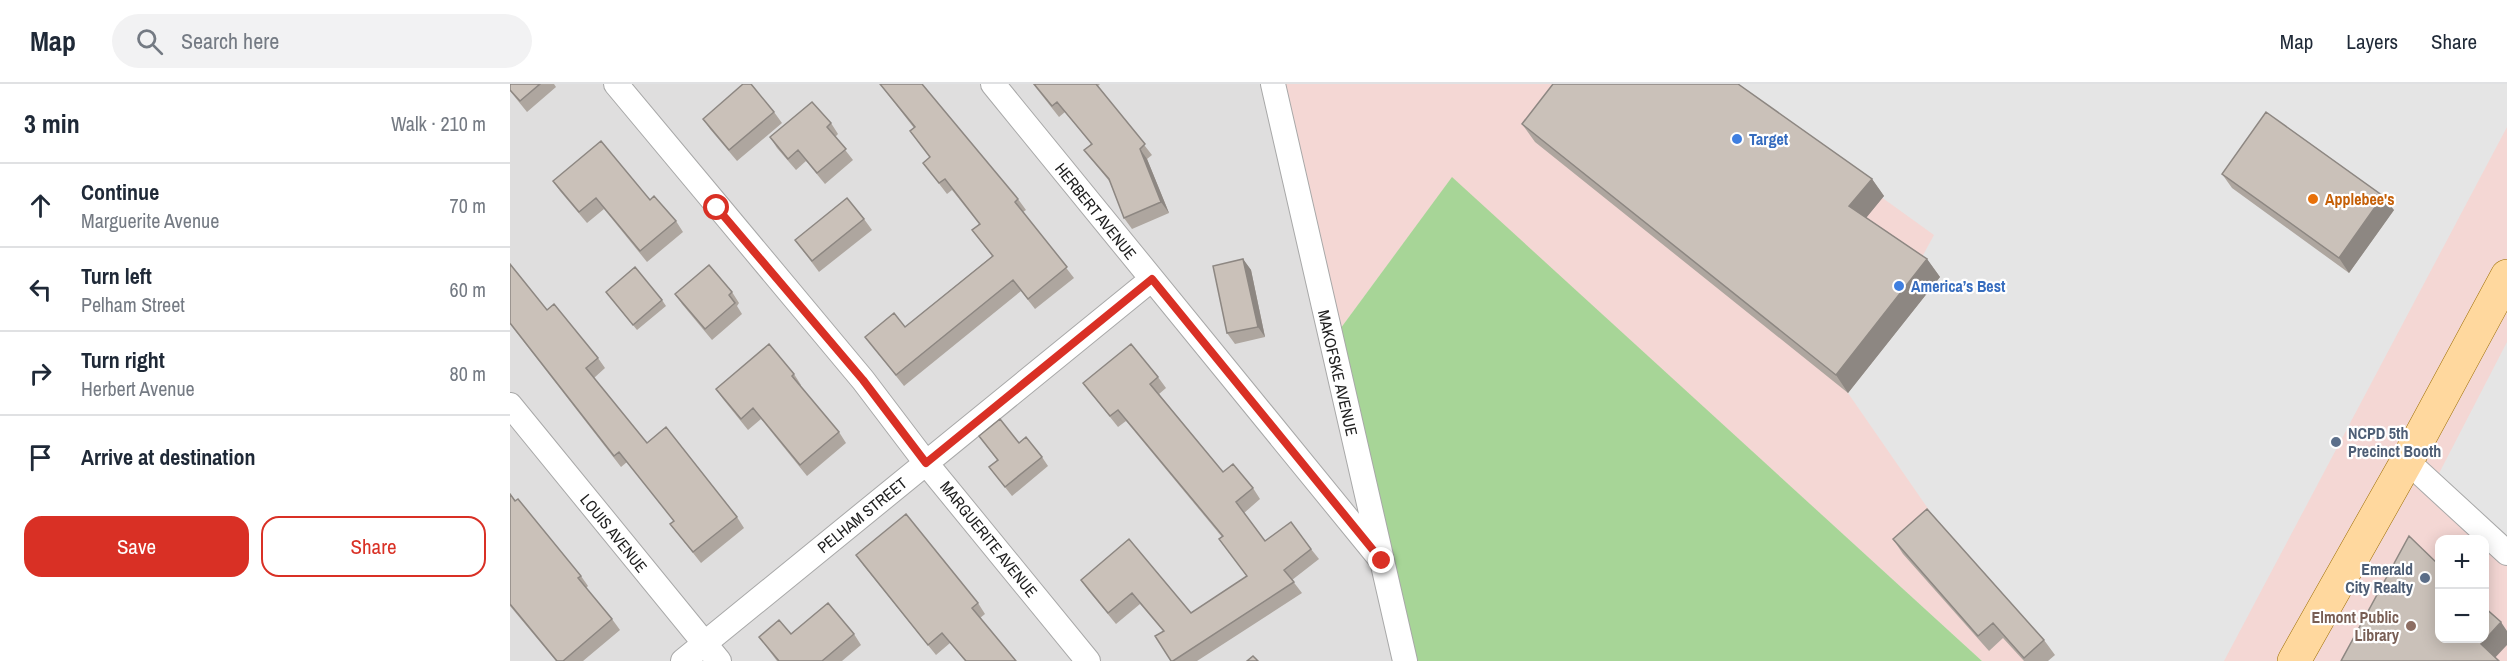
<!DOCTYPE html>
<html lang="en">
<head>
<meta charset="utf-8">
<style>
  :root { --surface:#fff; --page:#f2f2f3; --text:#1f2937; --muted:#747a83; --line:#e0e1e3; --accent:#d93025 }
  body { margin:0; font-family:"Archivo Narrow",sans-serif; background:var(--page); color:var(--text) }
  .controls { position:absolute; right:18px; bottom:18px; display:grid; overflow:hidden; border-radius:12px; box-shadow:0 3px 15px #0003 }
  .controls button { width:54px; height:54px; display:grid; place-items:center; padding:0; border:0; border-bottom:2px solid var(--line); background:var(--surface); color:var(--text); font:30px sans-serif }
  .stop { position:absolute; width:18px; height:18px; margin:-14px; border:4px solid #d93025; border-radius:50%; background:#fff }
  .stop.end { background:#d93025; border-color:#fff; box-shadow:0 2px 6px #0008 }
  .list { margin:0; padding:0; list-style:none }
  h2 { display:flex; justify-content:space-between; align-items:center; height:78px; margin:0; padding:0 24px; font-size:26px }
  h2 small { font-size:20px; font-weight:400; color:var(--muted) }
  .list li { display:grid; grid-template-columns:39px 1fr auto; gap:18px; align-items:center; box-sizing:border-box; height:84px; padding:0 24px; border-top:2px solid var(--line) }
  .list b { display:block; font-size:22px; white-space:nowrap }
  .list p { margin:0; font-size:20px; white-space:nowrap; color:var(--muted) }
  .list em { font-size:20px; font-style:normal; color:var(--muted) }
  .actions { display:flex; gap:12px; padding:18px 24px }
  .actions a { flex:1; padding:14px 0; border:2px solid var(--accent); border-radius:18px; text-align:center; font-size:21px; color:var(--accent) }
  .actions .main { background:var(--accent); color:#fff }
  .icon { flex:none; width:33px; height:33px; fill:none; stroke:currentColor; stroke-width:2; stroke-linecap:round; stroke-linejoin:round }
  .map { position:relative; flex:none; width:1997px; height:577px; overflow:hidden }
  header { display:flex; align-items:center; gap:36px; box-sizing:border-box; height:84px; padding:0 30px; background:var(--surface); border-bottom:2px solid var(--line) }
  header strong { font-size:28px }
  nav { display:flex; gap:33px; margin-inline-start:auto; font-size:21px }
  .search { width:420px; height:54px; background:var(--page); display:flex; align-items:center; gap:15px; box-sizing:border-box; padding:0 21px; border-radius:33px; color:var(--muted); font-size:22px }
  main { display:flex }
  aside { flex:1; background:var(--surface) }
  .map>svg:first-child { display:block }
</style>
</head>
<body>
<header>
<strong>Map</strong>
<div class="search"><svg class="icon" aria-label="search" viewBox="0 0 24 24"><circle cx="10" cy="10" r="6"/><path d="M15 15l6 6"/></svg>Search here</div>
<nav><a>Map</a><a>Layers</a><a>Share</a></nav>
</header>
<main>
<aside>
<h2>3 min<small>Walk · 210 m</small></h2>
<ul class="list">
<li><svg class="icon" aria-label="ahead" viewBox="0 0 24 24"><path d="M12 20V5M6 11l6-6 6 6"/></svg><div><b>Continue</b><p>Marguerite Avenue</p></div><em>70 m</em></li>
<li><svg class="icon" aria-label="left" viewBox="0 0 24 24"><path d="M17 20v-9H6M10 6l-5 5 5 5"/></svg><div><b>Turn left</b><p>Pelham Street</p></div><em>60 m</em></li>
<li><svg class="icon" aria-label="right" viewBox="0 0 24 24"><path d="M7 20v-9h11M14 6l5 5-5 5"/></svg><div><b>Turn right</b><p>Herbert Avenue</p></div><em>80 m</em></li>
<li><svg class="icon" aria-label="arrive" viewBox="0 0 24 24"><path d="M6 21V4h12l-3 4 3 4H6"/></svg><div><b>Arrive at destination</b></div></li>
</ul>
<div class="actions"><a class="main">Save</a><a>Share</a></div>
</aside>
<div class="map">
<svg width="1997" height="577" viewBox="0 0 1997 577">
  <rect width="100%" height="100%" fill="#f2eee6"/>
  <path fill="#dfdede" d="M0 0H754L896 577H0Z"/>
  <path fill="#f4d7d4" fill-rule="evenodd" d="M754 0H1997V577H1472L942 94 822 256ZM1930 456H1974V554H1930Z"/>
  <path fill="#a7d597" d="M942 93 1472 577H896L822 256Z"/>
  <path fill="#e5e5e5" d="M1214 0H1997V43L1714 577H1538L1428 439 1338 309 1424 151Z
    M1997 258V469L1923 401Z"/>
  <g fill="none" stroke-linecap="round" stroke-linejoin="round">
    <g stroke="#a8a8a8" stroke-width="26">
      <path id="street" d="M106 0 353 296 416 379 578 577
        M483 0 872 477
        M763 0 895 577
        M0 321 209 577
        M1897 377 1997 469
        M173 577 642 195"/>
    </g>
    <g stroke="#9d6e00" stroke-width="34">
      <path id="primary" d="M1784 577 1897 377 1997 192"/>
    </g>
    <use href="#street" stroke="#fff" stroke-width="24"/>
    <use href="#primary" stroke="#ffd89e" stroke-width="33"/>
  </g>
  <path fill="#aea69f" d="M0 0H44L46 3 17 28 0 7Z
    M370 0 508 115 516 126 513 128 564 194 525 225 511 207 394 302 355 253 395 243 482 172 462 146 469 140 442 106 437 110 413 79 420 73 400 47 404 44Z
    M523 0H590L588 2 642 71 637 75 659 129 622 145 614 134 600 98 574 66 581 60 555 28 549 33Z
    M264 28 272 39 227 77 200 45 193 35Z
    M321 39 328 50 325 53 343 76 315 100 296 77 286 86 267 64 260 53Z
    M1012 40 1362 95 1374 112 1356 134 1417 175 1430 193 1338 309 1025 58Z
    M1712 90 1884 126 1839 189 1722 104Z
    M43 97 140 116 166 137 173 148 137 178 94 125 77 139 50 107Z
    M354 135 362 146 309 188 285 156Z
    M733 175 741 186 755 253 725 260 717 249Z
    M0 180 37 226 88 274 95 284 84 294 137 359 227 433 234 444 191 479 160 440 164 437 117 378 111 383 0 240Z
    M96 208 152 216 156 222 127 246Z
    M222 208 229 219 227 222 232 230 202 256 172 220 165 210Z
    M284 290 291 301 290 302 329 348 336 359 297 392 251 335 238 346 213 315 206 305Z
    M648 293 656 304 649 310 713 388 743 404 750 415 734 429 755 457 801 465 809 475 782 496 792 509 687 577H661L653 547 630 520 606 540 578 506 571 496 619 455 681 529 737 493 712 453 616 337 608 343 573 299Z
    M469 352 509 359 532 373 538 382 502 412 479 383 487 376Z
    M0 410 71 492 78 502 76 504 102 535 110 546 73 577H46L0 522Z
    M1383 455 1534 556 1545 571 1538 577H1514L1493 554 1479 567 1393 470Z
    M346 471 468 519 475 530 470 534 506 577H455L440 559 426 571 354 482Z
    M281 550H344L351 561 332 577H267L249 553Z"/>
  <path fill="#8d8782" d="M630 65 637 75 659 129 651 118Z
    M1362 95 1374 112 1351 140 1339 122Z
    M1873 112 1884 126 1839 189 1829 174Z
    M733 175 741 186 755 253 748 243Z
    M1417 175 1430 193 1338 309 1326 291Z
    M1991 538 1997 547V561L1982 577 1971 560Z"/>
  <path fill="#cac1b9" stroke="#8d8782" stroke-width="1.5" d="M0 0H30L10 17 0 6Z
    M233 0H241L264 28 219 66 193 35Z
    M370 0H412L508 115 505 118 557 183 518 215 503 196 386 291 355 253 384 229 395 243 483 172 462 146 470 140 435 95 429 99 413 79 420 73 400 47 405 43Z
    M524 0H586L635 60 630 65 651 118 614 134 599 95 574 66 582 60 547 18 542 22Z
    M1043 0H1228L1362 95 1339 122 1417 175 1326 291 1012 40Z
    M302 18 321 39 317 43 336 65 307 89 288 66 278 75 260 53Z
    M1756 28 1873 112 1829 174 1712 90Z
    M91 57 140 116 144 112 166 137 130 167 86 114 69 128 43 97Z
    M337 114 354 135 302 177 285 156Z
    M733 175 748 243 717 249 703 182Z
    M0 180 37 226 44 220 88 274 76 284 137 359 156 343 227 433 183 468 160 440 164 437 109 368 104 372 0 239Z
    M199 181 222 208 219 211 225 219 195 245 165 210Z
    M125 183 152 216 123 241 96 208Z
    M259 260 284 290 282 292 329 348 290 381 243 324 231 335 206 305Z
    M621 260 648 293 640 300 713 388 723 380 743 404 726 418 755 457 781 438 801 465 774 486 784 498 663 577H661L645 552 654 547 622 509 598 529 571 496 619 455 681 529 737 492 709 455 713 452 608 326 600 332 573 299Z
    M490 335 509 359 516 353 532 373 495 403 479 383 488 376 469 352Z
    M0 410 5 417 8 415 71 492 68 494 102 535 53 577H47L0 520Z
    M1417 425 1534 556 1514 574 1483 539 1468 552 1383 455Z
    M396 430 468 519 462 524 506 577H456L432 549 418 561 346 471Z
    M1899 452 1929 481V555H1974V523L1991 538 1971 560 1989 577H1831Z
    M318 519 344 550 312 577H269L249 553 269 536 281 550Z
    M743 572 748 577H737Z"/>
  <g fill="none" stroke-linecap="round" stroke-linejoin="round">
    <path stroke="#d93025" stroke-width="8" d="M207 124 353 296 416 379 642 195 872 477"/>
  </g>
  <g fill="#3f7fe0" stroke="#fff" stroke-width="2">
    <circle cx="1227" cy="55" r="6"/>
    <circle cx="1389" cy="202" r="6"/>
  </g>
  <circle fill="#e8710a" stroke="#fff" stroke-width="2" cx="1803" cy="115" r="6"/>
  <g fill="#5c6f8a" stroke="#fff" stroke-width="2">
    <circle cx="1826" cy="358" r="6"/>
    <circle cx="1915" cy="494" r="6"/>
  </g>
  <circle fill="#8d6e63" stroke="#fff" stroke-width="2" cx="1901" cy="542" r="6"/>
  <g text-anchor="middle" stroke-width="4.5" stroke-linejoin="round" paint-order="stroke">
    <g font-size="16" font-weight="bold" fill="#366cbe" stroke="#fff" text-anchor="start">
      <text x="1239" y="61">Target</text>
      <text x="1401" y="208">America’s Best</text>
    </g>
    <g font-size="16" font-weight="bold" fill="#c56008" stroke="#fff" text-anchor="start">
      <text x="1815" y="121">Applebee's</text>
    </g>
    <g font-size="16" fill="#212121" stroke="#fff">
      <text transform="translate(586 127) rotate(51)" y="6">HERBERT AVENUE</text>
      <text transform="translate(828 289) rotate(77)" y="6">MAKOFSKE AVENUE</text>
      <text transform="translate(352 431) rotate(-39)" y="6">PELHAM STREET</text>
      <text transform="translate(104 449) rotate(51)" y="6">LOUIS AVENUE</text>
      <text transform="translate(479 455) rotate(51)" y="6">MARGUERITE AVENUE</text>
    </g>
    <g font-size="16" font-weight="bold" fill="#4e5e75" stroke="#fff" text-anchor="start">
      <text x="1838" y="355">NCPD 5th<tspan x="1838" dy="18">Precinct Booth</tspan></text>
      <text x="1903" y="491" text-anchor="end">Emerald<tspan x="1903" dy="18">City Realty</tspan></text>
    </g>
    <g font-size="16" font-weight="bold" fill="#785e54" stroke="#fff" text-anchor="end">
      <text x="1889" y="539">Elmont Public<tspan x="1889" dy="18">Library</tspan></text>
    </g>
  </g>
</svg>
<div class="controls">
<button>+</button>
<button>−</button>
</div>
<div class="stop" style="left:207px;top:124px"></div>
<div class="stop end" style="left:872px;top:477px"></div>
</div>
</main>
</body>
</html>
